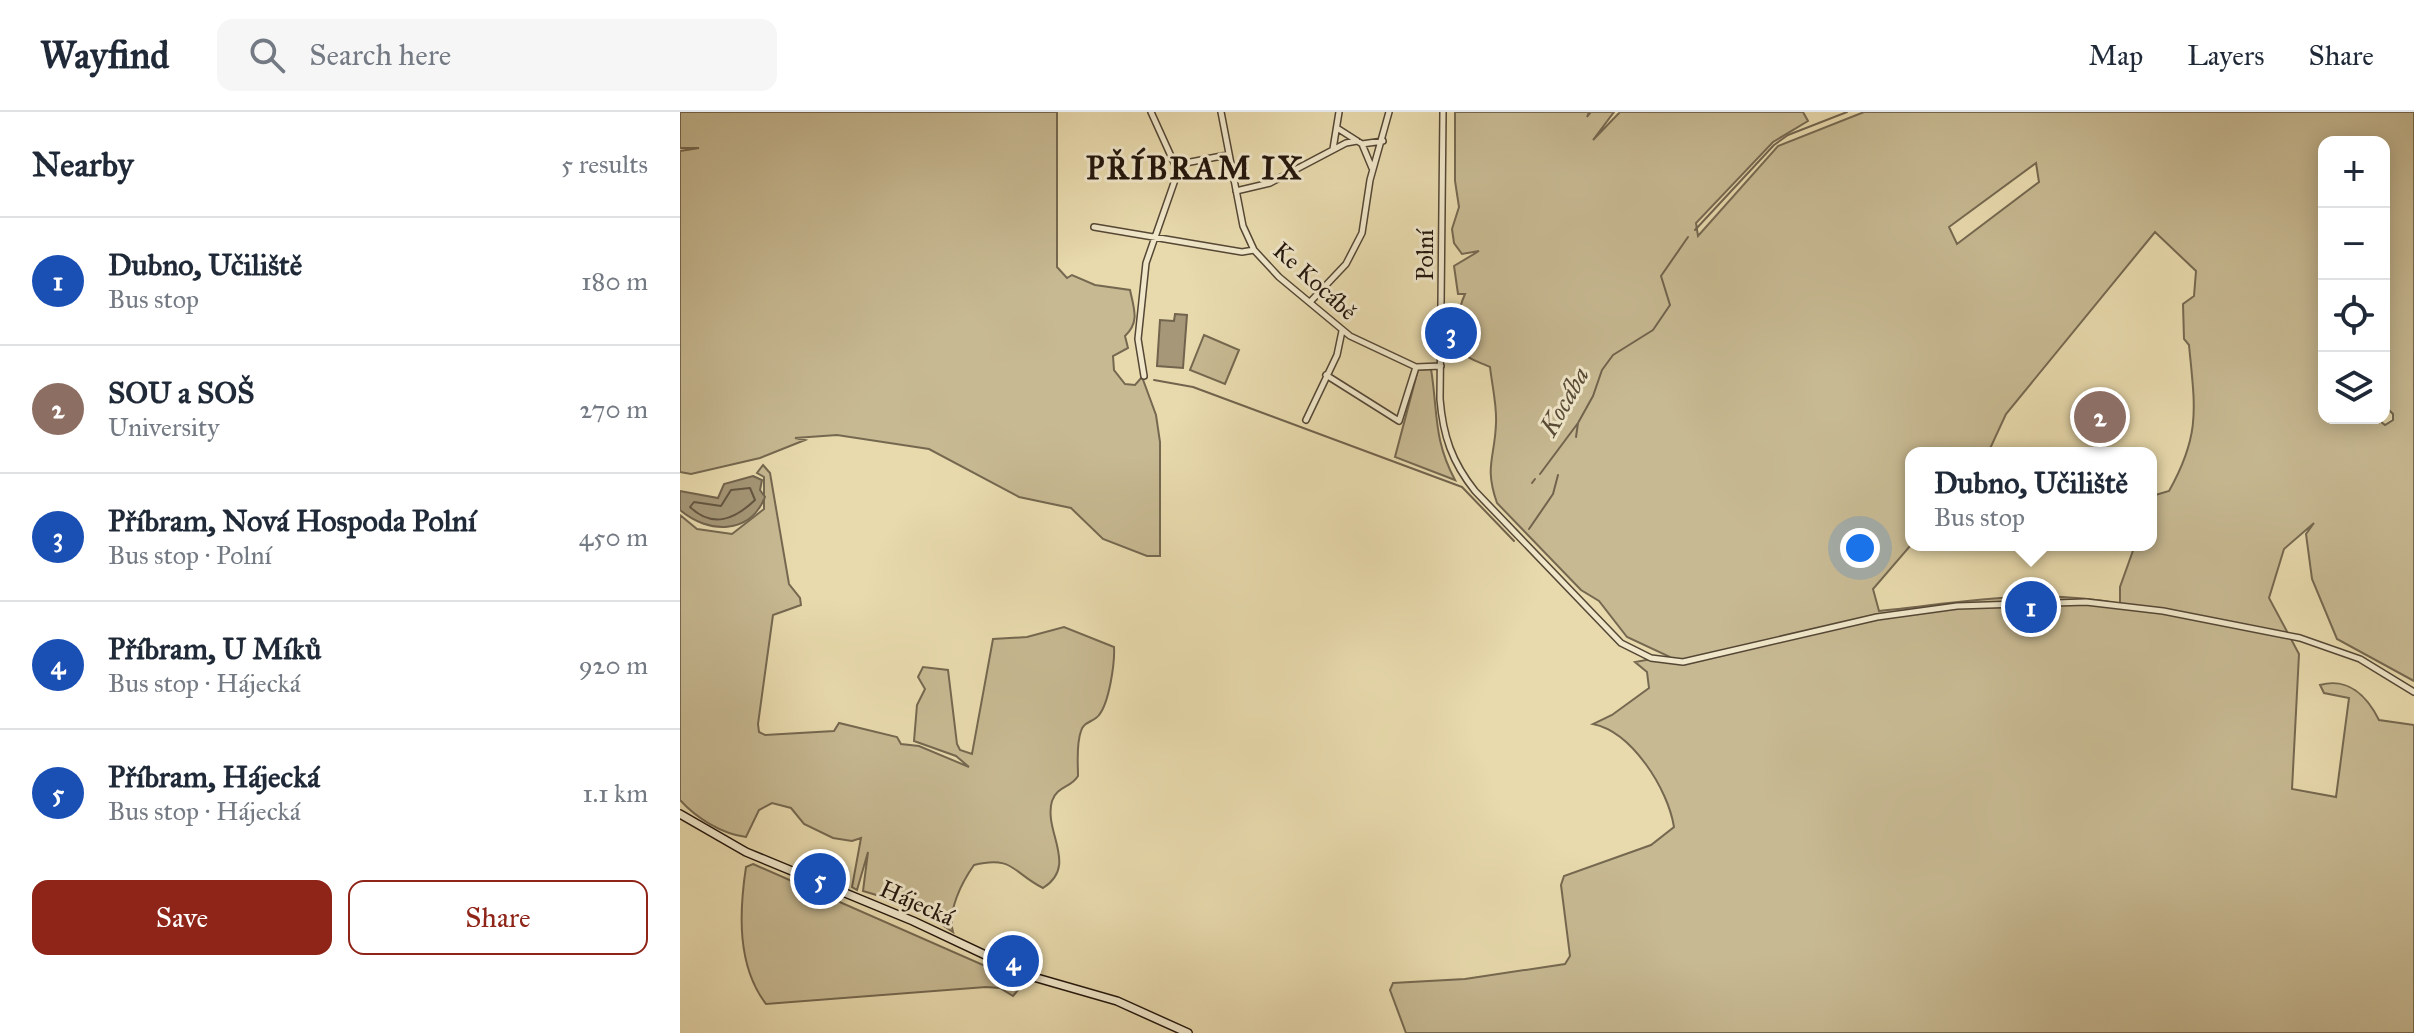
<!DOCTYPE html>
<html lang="en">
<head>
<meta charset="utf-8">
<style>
  :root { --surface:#fff; --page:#f6f6f7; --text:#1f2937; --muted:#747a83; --line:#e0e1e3; --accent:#8f2418 }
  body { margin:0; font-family:"IM FELL Great Primer",serif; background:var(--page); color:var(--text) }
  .controls { position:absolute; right:24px; top:24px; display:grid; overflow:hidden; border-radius:16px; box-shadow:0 4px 20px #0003 }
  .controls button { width:72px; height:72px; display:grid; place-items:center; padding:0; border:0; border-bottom:2px solid var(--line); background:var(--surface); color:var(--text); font:40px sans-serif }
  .you { position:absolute; left:1180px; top:436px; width:28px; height:28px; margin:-20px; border:6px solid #fff; border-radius:50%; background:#1a73e8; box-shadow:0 0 0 12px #1a73e833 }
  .badge { display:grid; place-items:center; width:52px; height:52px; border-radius:50%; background:var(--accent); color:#fff; font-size:26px; font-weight:700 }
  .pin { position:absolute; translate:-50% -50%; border:4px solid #fff; box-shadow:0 2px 8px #0006 }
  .popup { position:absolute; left:1225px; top:335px; width:252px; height:104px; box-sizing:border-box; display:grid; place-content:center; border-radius:16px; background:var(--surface); filter:drop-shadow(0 2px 6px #0005); font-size:26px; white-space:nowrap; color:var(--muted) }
  .popup b { font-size:30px; color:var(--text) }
  .popup::after { content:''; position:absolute; left:50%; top:100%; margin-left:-16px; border:16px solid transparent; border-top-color:var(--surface) }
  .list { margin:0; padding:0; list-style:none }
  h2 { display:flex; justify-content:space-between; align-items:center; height:104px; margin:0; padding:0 32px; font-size:34px }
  h2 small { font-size:26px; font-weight:400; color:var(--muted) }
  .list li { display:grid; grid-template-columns:52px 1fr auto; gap:24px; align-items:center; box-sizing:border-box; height:128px; padding:0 32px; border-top:2px solid var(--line) }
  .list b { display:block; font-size:30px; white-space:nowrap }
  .list p { margin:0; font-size:26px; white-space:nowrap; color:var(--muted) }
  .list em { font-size:26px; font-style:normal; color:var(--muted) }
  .actions { display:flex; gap:16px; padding:24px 32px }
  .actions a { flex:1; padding:18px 0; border:2px solid var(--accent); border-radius:16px; text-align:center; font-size:28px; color:var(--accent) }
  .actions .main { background:var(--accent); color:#fff }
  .icon { flex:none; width:44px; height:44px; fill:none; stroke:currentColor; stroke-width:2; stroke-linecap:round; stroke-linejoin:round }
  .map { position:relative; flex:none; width:1734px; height:921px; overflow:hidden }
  header { display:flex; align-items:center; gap:48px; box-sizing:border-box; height:112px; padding:0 40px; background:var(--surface); border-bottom:2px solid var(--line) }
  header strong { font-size:38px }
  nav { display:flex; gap:44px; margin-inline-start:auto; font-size:28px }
  .search { width:560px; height:72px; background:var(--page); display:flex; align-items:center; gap:20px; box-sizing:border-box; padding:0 28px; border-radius:16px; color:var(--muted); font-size:30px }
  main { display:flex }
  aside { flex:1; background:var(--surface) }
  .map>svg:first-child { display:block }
</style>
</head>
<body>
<header>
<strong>Wayfind</strong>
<div class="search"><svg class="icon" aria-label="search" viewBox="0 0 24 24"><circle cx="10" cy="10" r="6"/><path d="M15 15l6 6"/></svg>Search here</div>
<nav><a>Map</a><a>Layers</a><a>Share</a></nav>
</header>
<main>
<aside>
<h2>Nearby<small>5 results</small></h2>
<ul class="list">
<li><span class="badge" style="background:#1a4fb4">1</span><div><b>Dubno, Učiliště</b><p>Bus stop</p></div><em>180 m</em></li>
<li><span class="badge" style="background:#8d6e63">2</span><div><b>SOU a SOŠ</b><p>University</p></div><em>270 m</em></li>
<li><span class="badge" style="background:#1a4fb4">3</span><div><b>Příbram, Nová Hospoda Polní</b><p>Bus stop · Polní</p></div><em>450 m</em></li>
<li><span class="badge" style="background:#1a4fb4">4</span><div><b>Příbram, U Míků</b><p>Bus stop · Hájecká</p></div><em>920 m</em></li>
<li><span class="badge" style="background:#1a4fb4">5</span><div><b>Příbram, Hájecká</b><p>Bus stop · Hájecká</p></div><em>1.1 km</em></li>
</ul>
<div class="actions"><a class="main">Save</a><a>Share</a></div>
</aside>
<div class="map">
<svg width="1734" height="921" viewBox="0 0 1734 921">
  <rect width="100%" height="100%" fill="#e8daad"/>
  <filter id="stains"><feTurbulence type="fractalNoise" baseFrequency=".0025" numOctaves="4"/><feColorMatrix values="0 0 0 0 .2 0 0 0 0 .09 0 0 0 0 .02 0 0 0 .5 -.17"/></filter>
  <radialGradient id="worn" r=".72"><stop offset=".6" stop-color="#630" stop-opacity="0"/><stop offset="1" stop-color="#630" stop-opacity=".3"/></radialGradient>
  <path fill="#c7b992" stroke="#756850" stroke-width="2" fill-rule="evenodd" d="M0 0H377V155L387 166 392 163 415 173 450 178C454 197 460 210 445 224L448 236 433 244 434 258 445 272 455 273 462 265 476 303 480 330V444H467L423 427 391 396 339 385 249 337 157 323 115 326 125 328 80 346 11 362 0 360V39L19 36H0Z
    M775 0H909L907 5 911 0H934L913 28 940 0H1123L1128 9 1093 30 1016 111 1018 124 1098 34 1184 0H1734V569L1657 527 1632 467 1626 422 1634 411 1604 437 1589 486 1619 542 1612 677 1656 685 1669 586 1644 581 1640 573C1668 565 1687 584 1699 608L1734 613V921H726L710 878 713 871 785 867 885 852 890 844 881 773 884 764 971 733 994 715C988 677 952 620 913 612L932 603 969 576 967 560 955 550 988 544 947 525 919 489 901 478 817 391C804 354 815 346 816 311 817 293 812 273 810 255 802 251 786 247 781 239 772 226 779 195 785 182H778L774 154 799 139 782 142 774 131 772 117 779 95 775 69ZM1644 30H1704V293L1713 302V308L1705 313 1696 306H1644ZM1356 51 1359 70 1277 132 1269 115ZM1475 120 1516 159 1514 184 1503 192 1504 227 1509 233C1515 296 1521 322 1489 379L1472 384 1471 433H1455L1440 475V492C1360 475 1279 491 1199 499L1193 477 1231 433V341H1308L1326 302Z
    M524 223 559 238 545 272 510 258Z
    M751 257C758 300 753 327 775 368L715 345 738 258Z
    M83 353 90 361 109 472 120 486 121 493 93 503 78 612 79 620 85 623 154 619 159 611 217 625 221 632 239 634 289 655 276 644 234 629 237 593 245 577 238 565 243 555 268 558 277 632 280 638 292 642 313 527 347 525 384 515 434 535C435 551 429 591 419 603 414 610 404 609 401 619 396 633 398 650 398 664 391 676 377 674 372 689 363 720 399 753 363 776 333 761 333 743 294 753 282 770 267 799 273 820L233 794 183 779 188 740 177 778 172 775 181 726 172 729 153 726 124 712 111 696 92 691 79 698 66 725C42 722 16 706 0 688V403L17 417 52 422 84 397V365L77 361Z
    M73 752 344 871 333 884 320 876 306 875 86 892C57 854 59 801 66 755Z"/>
  <path fill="#a59777" stroke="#71634d" stroke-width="2" d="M495 202 507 203 503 256 477 254 480 208 494 209Z
    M73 364 82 368 80 378 85 385C70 423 28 422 0 398V379L38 386 44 372Z"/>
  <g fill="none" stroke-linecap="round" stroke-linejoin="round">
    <path stroke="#645642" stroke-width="2" d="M70 376 75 388C55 407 33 417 10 395L14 390 41 394 51 378Z"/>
    <path stroke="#71634d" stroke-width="2" d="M1015 118 1094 33 1108 23 1167 0
      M474 268 513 275 782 375 834 429
      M1734 277V243
      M896 325 898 311
      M860 362 898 311 913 284 922 258 933 243 973 218 990 193 981 164 1008 125
      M852 371 855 367
      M849 417 873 382 878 363"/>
    <g stroke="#544735" stroke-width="8">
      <path id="minor" d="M541 0 563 114 574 138 599 165 670 224 736 255 761 254
        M763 0 760 287C763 324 772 350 795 379L941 531 971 546 1003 550 1197 505 1277 494 1406 490 1483 499 1620 526 1680 547 1734 580
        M657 16 682 32 703 29
        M682 32 692 56
        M653 37 659 0
        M495 53 547 43
        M556 79 590 71 666 31 677 29
        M414 115 562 140 574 138
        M631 189 666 152 682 121 690 68 709 0
        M646 263 719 309 736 255
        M464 264 458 227 466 151 496 65 495 53 471 0
        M626 308 657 243 662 219"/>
    </g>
    <g stroke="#23160d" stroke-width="10">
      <path id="secondary" d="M0 702 66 740 233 809 350 864 437 889 508 921"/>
    </g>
    <use href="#minor" stroke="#f0e7ca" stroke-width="5"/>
    <use href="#secondary" stroke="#f0e7ca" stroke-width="7"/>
  </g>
  <g text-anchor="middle" stroke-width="6" stroke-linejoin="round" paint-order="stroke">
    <g font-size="24" fill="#23160d" stroke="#f0e7ca">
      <text transform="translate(745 143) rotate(-90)" y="8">Polní</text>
      <text transform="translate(635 169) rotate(42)" y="8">Ke Kocábě</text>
      <text transform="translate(237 791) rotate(24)" y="8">Hájecká</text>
    </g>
    <g font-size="26" font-style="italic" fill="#574a37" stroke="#f0e7ca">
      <text transform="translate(884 289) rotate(-61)" y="9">Kocába</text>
    </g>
    <g font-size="32" font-weight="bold" letter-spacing="2" fill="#23160d" stroke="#f0e7ca">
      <text x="515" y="67">PŘÍBRAM IX</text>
    </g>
  </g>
  <rect width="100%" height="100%" filter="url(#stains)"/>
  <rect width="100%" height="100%" fill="url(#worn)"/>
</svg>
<div class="controls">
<button>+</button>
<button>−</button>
<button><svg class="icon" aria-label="locate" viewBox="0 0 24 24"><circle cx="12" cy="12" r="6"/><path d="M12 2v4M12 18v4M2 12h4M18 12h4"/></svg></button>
<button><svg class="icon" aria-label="layers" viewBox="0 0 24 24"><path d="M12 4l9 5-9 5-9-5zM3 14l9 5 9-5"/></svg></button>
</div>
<div class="you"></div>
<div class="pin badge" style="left:1351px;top:495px;background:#1a4fb4">1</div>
<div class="popup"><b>Dubno, Učiliště</b>Bus stop</div>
<div class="pin badge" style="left:1420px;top:305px;background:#8d6e63">2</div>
<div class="pin badge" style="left:771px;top:221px;background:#1a4fb4">3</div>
<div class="pin badge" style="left:333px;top:849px;background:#1a4fb4">4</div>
<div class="pin badge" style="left:140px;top:767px;background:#1a4fb4">5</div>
</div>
</main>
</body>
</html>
